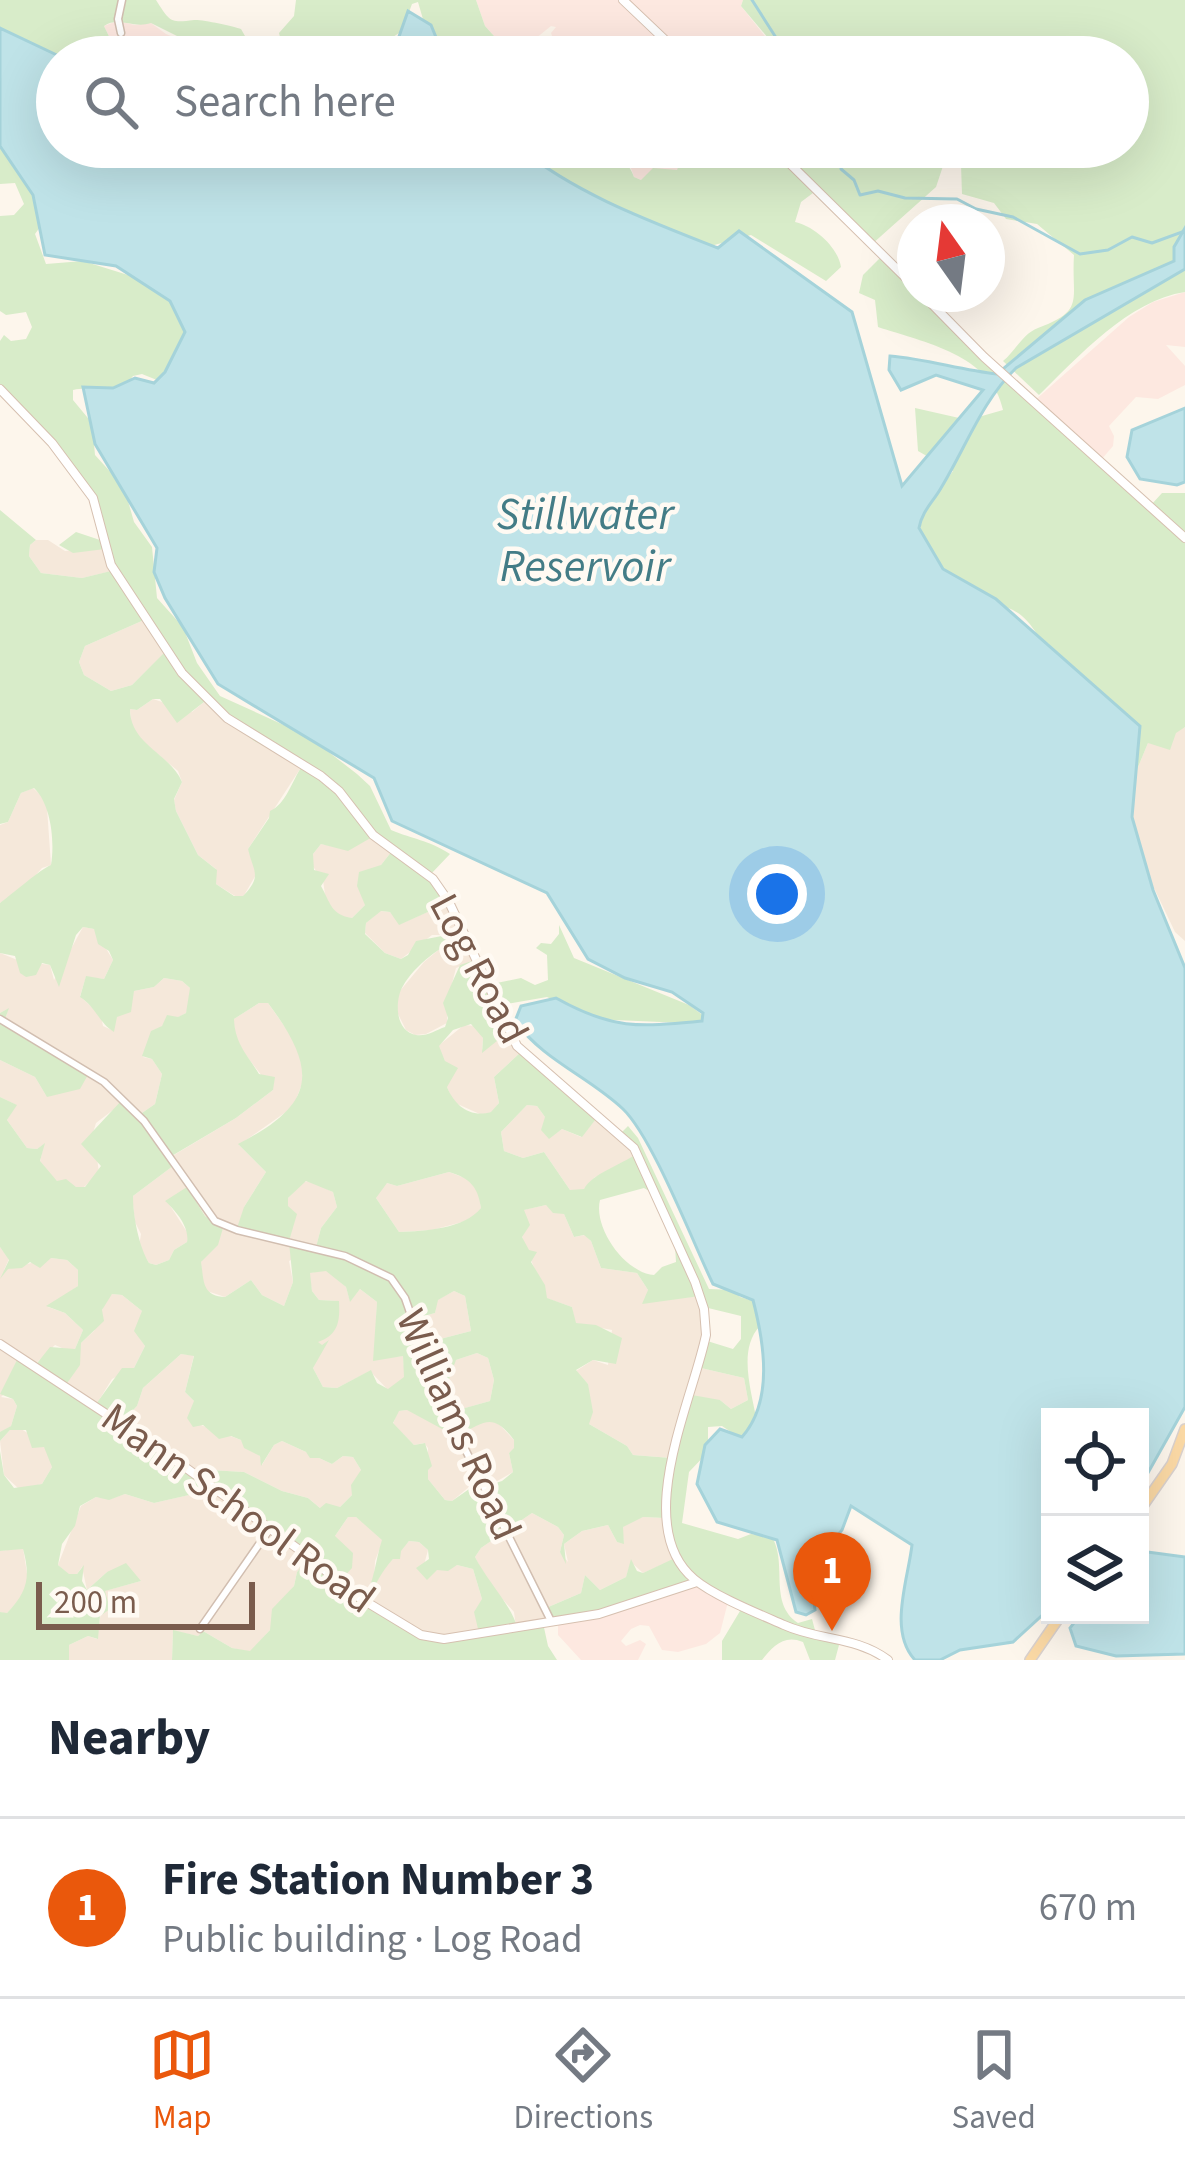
<!DOCTYPE html>
<html lang="en">
<head>
<meta charset="utf-8">
<style>
  :root { --surface:#fff; --page:#f6f6f7; --text:#1f2937; --muted:#747a83; --line:#e0e1e3; --accent:#ea580c }
  body { margin:0; font-family:"Source Sans 3",sans-serif; background:var(--page); color:var(--text) }
  .controls { position:absolute; right:36px; bottom:36px; display:grid; overflow:hidden; border-radius:0px; box-shadow:0 12px 48px #0002 }
  .controls button { width:108px; height:108px; display:grid; place-items:center; padding:0; border:0; border-bottom:3px solid var(--line); background:var(--surface); color:var(--text); font:60px sans-serif }
  .compass { position:absolute; left:897px; top:204px; width:108px; height:108px; border-radius:50%; background:var(--surface); box-shadow:0 12px 48px #0002; rotate:346deg }
  .scale { position:absolute; left:36px; bottom:30px; width:219px; box-sizing:border-box; padding-left:12px; border:6px solid #7a5c4d; border-top:0; font-size:33px; line-height:42px; white-space:nowrap; color:#7a5c4d; -webkit-text-stroke:9px #fffaf3; paint-order:stroke }
  .you { position:absolute; left:777px; top:894px; width:42px; height:42px; margin:-30px; border:9px solid #fff; border-radius:50%; background:#1a73e8; box-shadow:0 0 0 18px #1a73e833 }
  .badge { display:grid; place-items:center; width:78px; height:78px; border-radius:50%; background:var(--accent); color:#fff; font-size:39px; font-weight:700 }
  .pin { position:absolute; translate:-50% -99px; filter:drop-shadow(0 3px 6px #0008) }
  .pin::after { content:''; position:absolute; top:63px; width:42px; height:36px; background:inherit; clip-path:polygon(0 0,100% 0,50% 100%) }
  .list { margin:0; padding:0; list-style:none }
  h2 { display:flex; justify-content:space-between; align-items:center; height:156px; margin:0; padding:0 48px; font-size:51px }
  h2 small { font-size:39px; font-weight:400; color:var(--muted) }
  .list li { display:grid; grid-template-columns:78px 1fr auto; gap:36px; align-items:center; box-sizing:border-box; height:180px; padding:0 48px; border-top:3px solid var(--line) }
  .list b { display:block; font-size:45px; white-space:nowrap }
  .list p { margin:0; font-size:39px; white-space:nowrap; color:var(--muted) }
  .list em { font-size:39px; font-style:normal; color:var(--muted) }
  .icon { flex:none; width:66px; height:66px; fill:none; stroke:currentColor; stroke-width:2; stroke-linecap:round; stroke-linejoin:round }
  .map { position:relative; flex:none; width:1185px; height:1660px; overflow:hidden }
  .search { position:absolute; background:var(--surface); box-shadow:0 12px 48px #0002; left:36px; right:36px; top:36px; height:132px; display:flex; align-items:center; gap:30px; box-sizing:border-box; padding:0 42px; border-radius:66px; color:var(--muted); font-size:45px }
  .sheet { height:336px; background:var(--surface) }
  nav { display:flex; justify-content:space-around; align-items:center; box-sizing:border-box; height:168px; border-top:3px solid var(--line); background:var(--surface); font-size:33px; color:var(--muted) }
  nav a { display:grid; justify-items:center; gap:6px }
  nav .on { color:var(--accent) }
  .map>svg:first-child { display:block }
</style>
</head>
<body>
<div class="map">
<svg width="1185" height="1660" viewBox="0 0 1185 1660">
  <rect width="100%" height="100%" fill="#fdf6ec"/>
  <path fill="#f5e8da" d="M36 540H48L65 551 105 548 112 571 82 578 41 573 29 556 30 545Z
    M144 620 166 652 132 685 111 691 84 675 79 662 85 646Z
    M153 699 192 712 204 702 254 741 302 766 248 849 257 865V873L243 897 235 896 216 884V869L198 855 176 811 174 800 182 782 178 771 142 741 131 725 130 709 137 710Z
    M1185 727V941L1175 932 1155 890 1149 887 1129 815 1136 772 1148 743Z
    M33 788 45 799 47 808 51 865 42 868 25 887 0 903V825L8 822 21 793Z
    M374 835 393 850 381 865 365 905 352 918 341 917 326 902 323 880 311 864 313 854 321 844 343 848Z
    M448 903 460 927 447 935H432L401 959 385 953 365 933 366 923 380 911 390 912 400 924Z
    M83 927 94 929 113 960 104 979 86 977 80 996 101 1016 103 1026 114 1031 113 1023 134 991 154 987 164 978 182 981 190 988 191 996 186 1013 162 1026 143 1057 152 1059 162 1074 155 1104 139 1115 113 1110 96 1123 88 1149 97 1158 99 1173 84 1187H76L57 1181 47 1172 40 1162 44 1144 37 1149 27 1148 7 1120 16 1105 0 1097V1060L35 1077 47 1097 5 1020 8 1009 0 1013V953L20 961 50 965 54 980Z
    M464 936 475 960 456 968 448 999 447 1023 426 1034 415 1035 406 1030 396 1010 399 992 424 962 448 942Z
    M259 1003H268L297 1044 303 1065 302 1084 293 1107 239 1145 266 1172 244 1207 288 1206V1198L303 1182 310 1181 333 1192 337 1207 321 1228 316 1247 289 1261 293 1282 284 1306 262 1295 251 1280 225 1297 207 1291 202 1284 201 1262 222 1227 205 1216 189 1190 169 1204 189 1235 187 1242 174 1250 169 1260 156 1265 149 1263 139 1247 141 1234 135 1222 133 1204V1196L173 1166 169 1158 236 1118 273 1090 237 1044 234 1024V1019Z
    M464 1025 477 1026 483 1038 482 1050 509 1032 522 1051 494 1077 499 1103 492 1112 482 1115 453 1102 447 1087 445 1061 438 1046Z
    M527 1105 537 1106 545 1117 549 1138 562 1129 581 1137 599 1115 637 1153 610 1173 595 1177 584 1189 578 1193 570 1190 544 1152 523 1158 504 1151 501 1132Z
    M449 1172 470 1180 479 1194 481 1208 476 1215 470 1220 432 1230 399 1232 376 1198 381 1186 387 1183 397 1186Z
    M546 1205 564 1214 574 1237 585 1235 591 1241 601 1268 637 1273 648 1290 647 1301 700 1296 704 1307 701 1368 744 1378 748 1400 731 1409 720 1400 671 1458 633 1455 627 1446 589 1424 588 1384 576 1371 593 1360 608 1365 612 1330 575 1323 572 1307 546 1298 522 1237 526 1222 523 1210Z
    M0 1247 9 1259 4 1270 51 1258 67 1260 78 1270V1286L48 1307 65 1313 83 1330 75 1349 69 1351 55 1345 1 1397 13 1399 17 1406 11 1426 2 1432H0Z
    M327 1270 346 1287 350 1301 360 1289 377 1302 376 1325 392 1357 403 1356 405 1378 398 1384 388 1390 370 1371 337 1388 323 1387 313 1368 321 1345 316 1342 338 1301 319 1300 312 1291 309 1273Z
    M454 1291 465 1296 471 1331 421 1344 412 1319 435 1313 437 1300Z
    M112 1294 122 1295 142 1311 139 1337 145 1346 134 1368 112 1379 96 1405 65 1386 76 1368 81 1343 94 1331 106 1300Z
    M477 1353 488 1358 494 1380 490 1401 448 1413 433 1383 456 1360Z
    M181 1354 194 1355 185 1392 194 1401 198 1424 241 1440 260 1456 262 1465 274 1445 282 1441 332 1464 343 1456 353 1457 361 1470 352 1495 340 1507 320 1508 308 1498 282 1491 244 1472 193 1469 122 1423 137 1406 143 1388Z
    M407 1410 496 1421 514 1440V1449L509 1453 513 1472 492 1484 469 1487 452 1501 445 1500 428 1479V1448L424 1443 414 1445 393 1424 398 1411Z
    M21 1429 31 1435 32 1447H44L49 1453 52 1467 42 1484 19 1489 4 1475 0 1441 10 1430Z
    M210 1490 310 1558 297 1572 294 1586 278 1605 270 1630 250 1652 232 1648 203 1631 198 1636 173 1631 172 1660H69V1645L88 1636 97 1639 104 1591 141 1581 107 1572 87 1590 82 1567 77 1574H68L58 1565 81 1506 96 1497 110 1499 125 1494 154 1503Z
    M532 1513 558 1527 564 1535 560 1552 568 1562 564 1544 582 1531 608 1525 617 1542 624 1543 622 1528 628 1521 643 1517 664 1518 675 1559 643 1573 631 1562 626 1577 600 1590 585 1575 581 1593 546 1608 550 1619 516 1627 514 1612 488 1583 475 1557 481 1548Z
    M348 1517H356L379 1533 383 1540 375 1561 374 1581 364 1599 338 1581 335 1536Z
    M409 1541 419 1542 428 1550 424 1565 437 1570 457 1565 473 1569 482 1599 479 1633 445 1638 420 1634 367 1600 383 1570Z
    M23 1548 28 1580 23 1596 6 1614 0 1612V1551Z"/>
  <path fill="#fde8e0" d="M476 0H743L741 6 775 49 772 57H552L558 52 551 33 556 27 551 26 530 43 528 57H513L485 26Z
    M117 21 135 25 151 23 166 34 207 51 209 57H119L104 26Z
    M608 147H727L718 159 707 161 689 152 677 170 641 180 634 177 629 162Z
    M1185 292V347L1166 345 1185 366V385L1158 399 1136 397 1109 426 1114 436 1113 446 1101 460 1033 402 1129 317 1153 302Z
    M696 1581 729 1598 720 1633 706 1644 678 1652 662 1650 649 1626 640 1625 631 1629 621 1641 626 1646 640 1640 646 1644 638 1660H581L558 1635V1619Z"/>
  <path fill="#d8ecc9" fill-rule="evenodd" d="M0 0H156C170 22 170 23 194 20 200 19 234 26 241 29L257 57H209L207 51 151 23C133 29 119 16 104 26L119 57H57L0 31Z
    M296 0H476L485 26 513 57H434L418 2 412 4 402 31 387 41 379 57H297L302 45 299 40 280 37 279 33 294 16Z
    M743 0H1185V292C1129 300 1078 357 1039 395L1003 361C1015 352 1022 334 1038 328 1086 310 1071 300 1074 255L1037 224 1006 219 994 203 962 194 961 165 946 157 936 187 871 245 773 147H1128V57H844L838 41 802 57H772L774 45 741 6Z
    M0 141 29 166 40 227 35 234 46 264 83 261 144 280 191 318 168 374 157 380 142 374 133 376C116 399 96 385 73 390V400L92 423 95 455 124 487 134 522 152 547 157 598 183 627 197 663 220 696 308 736 357 774 370 786 391 830C415 840 426 839 450 854L430 875 448 903 399 925 390 912 381 911 366 923 365 934 385 953 401 959 408 955 416 941 447 935 460 927 464 936C442 945 415 965 403 986 395 999 394 1031 416 1035 426 1037 436 1030 445 1027L448 1018 443 1003 460 965 475 960 487 985 521 978 535 985 548 980 547 955 536 948 541 943 551 944 559 934V925L574 958 689 1005 708 1019V1024L591 1019 547 997 507 1004 513 1028 482 1053 483 1038 471 1024 453 1030 439 1046 445 1061 458 1068 447 1087C455 1106 470 1118 491 1112L499 1103 494 1077 522 1051 599 1115 582 1137 562 1129 549 1139 541 1130 545 1117 537 1106 527 1105 501 1132 504 1151 523 1158 544 1152 570 1190 584 1189C593 1173 621 1165 636 1154L621 1133 628 1126 638 1138 709 1289 734 1290 740 1297 760 1303V1326C737 1350 752 1392 757 1423L740 1438 722 1426 708 1427V1452L689 1472 682 1523 738 1539 751 1534 772 1537C788 1564 768 1603 798 1623L812 1619 816 1634 836 1638 839 1645 835 1660H810L803 1642C784 1634 773 1646 762 1660H722V1641L743 1606 696 1581 634 1604 550 1619 546 1608 581 1593 585 1575 600 1590 626 1577 631 1559 637 1571 643 1573 675 1558 664 1518 643 1517 623 1527 624 1544 617 1542 608 1525 582 1531 564 1544 566 1564 560 1552 564 1535 558 1527 532 1513 481 1548 475 1557C486 1579 513 1608 517 1627L543 1623 548 1646 557 1660H172L173 1630 198 1636 203 1631 232 1648 250 1651 270 1630 272 1609 294 1586 297 1572 309 1558 211 1490 154 1503 125 1494 109 1500 96 1497 80 1506 75 1526 62 1544 58 1565 69 1574H77L84 1565 82 1581 87 1590 107 1572 126 1563 141 1581 105 1591 110 1609 100 1616 98 1639 88 1636 69 1645V1660H0V1612L7 1613C27 1592 31 1578 23 1549L0 1551V1451L4 1475 14 1488 42 1484 52 1467 44 1447 32 1448 26 1430H10L0 1441V1432L11 1426 17 1406 13 1399 0 1394 18 1358 34 1367 50 1347 75 1349 83 1330 65 1313 46 1306 78 1286V1270L67 1260 51 1258 40 1268 30 1262 22 1268 8 1269 0 1279 9 1260 0 1247V1097L17 1105 7 1120 27 1148 37 1149 45 1143 40 1161 57 1181 66 1179 76 1187H85L101 1166 81 1144 122 1100 139 1115 155 1104 162 1074 152 1059 142 1056 151 1031 162 1026 167 1015 178 1017 186 1013 190 988 182 981 164 978 154 987 134 991 131 1012 117 1017 114 1032C99 1023 96 1007 80 997L86 976 104 979 113 960 109 951 98 944 94 929 83 927 76 935 59 987 50 965 42 963 36 975 26 977 20 973 15 956 0 953V903C11 895 42 868 51 865 55 841 51 804 34 788L21 793 8 822 0 824V510L36 540 30 545 29 556 41 573 82 578 111 571 105 549 73 553 59 545 76 532 103 541 91 498 63 459 0 391V341L4 335 11 341 26 339 32 327 26 312 6 315 0 311V216L14 215 24 204 15 183 0 184ZM144 620 165 652 132 685 111 691 84 675 79 662 85 646ZM153 699H160L177 723 204 702 254 741 302 766C292 781 286 804 270 811L269 818 248 849C253 871 263 876 243 896H234L216 884 217 870 198 855 176 811 174 799 182 782C170 753 130 745 130 709L137 710ZM374 836 392 851 381 865 359 872 357 886 365 905 352 918C331 915 330 902 321 886L329 874 314 870 313 854 321 844 348 851ZM259 1003H268C319 1071 316 1104 238 1144L266 1172 244 1207 236 1231 289 1241 297 1214 288 1206V1198L306 1181 333 1192 337 1207 321 1228 316 1247 289 1242 293 1282 284 1306 262 1295 251 1280 225 1297C201 1296 204 1279 201 1262L218 1245 223 1228 205 1216 187 1187 165 1201C175 1210 190 1227 187 1242L174 1250 169 1260 156 1265 149 1263C139 1247 133 1216 133 1196L173 1166 170 1157 236 1118 273 1090 275 1077 259 1074C247 1054 235 1044 234 1019ZM449 1172C470 1178 478 1187 481 1208 464 1229 425 1231 399 1232L376 1198 387 1183 397 1186ZM644 1188 649 1191 675 1246 676 1262 662 1267 654 1275C625 1273 593 1228 600 1200ZM546 1205 553 1213 564 1214 574 1237 584 1235 591 1241 601 1268 637 1273 648 1290 642 1304 700 1296 704 1307 741 1316V1339L733 1349 704 1340 701 1368 744 1378 748 1400 731 1409 720 1400 692 1395 671 1458 633 1455 627 1446 589 1424 593 1412 588 1384 576 1370 593 1360 616 1364 622 1338 596 1325 576 1323 572 1307 547 1298 545 1285 531 1262 537 1252 529 1250 522 1237 530 1225 524 1210ZM326 1271 346 1287 350 1302 360 1289 377 1302 373 1361 403 1356 404 1377 388 1389 377 1383 371 1370 337 1388 323 1387 313 1368 329 1340 322 1345 318 1342C339 1335 340 1320 339 1301L319 1300 312 1291 310 1273ZM454 1291 465 1296 471 1331 421 1344 413 1319 435 1313 438 1300ZM112 1294 122 1295 142 1311 134 1331 145 1346 134 1368H122L96 1404 65 1386 80 1365 81 1343 104 1321 102 1310ZM477 1353 488 1358 494 1380 490 1401 447 1413 433 1383 449 1379 456 1360ZM181 1354 194 1356 185 1392 194 1401 187 1418 193 1427 203 1425 219 1439 231 1436 241 1440 244 1448 260 1456 261 1466 274 1445 282 1441 306 1452 310 1458H319L332 1464 343 1456 353 1457 361 1470 351 1485 352 1495 340 1507 326 1503 320 1508 308 1498 282 1491 244 1472 192 1469 122 1422 137 1406 143 1388ZM407 1410 444 1430 454 1429 459 1435C486 1421 493 1413 514 1440V1448L509 1453 513 1472 502 1481 486 1486 482 1480 452 1501 445 1500 428 1479V1470L432 1466 425 1443 414 1445 393 1423 399 1411ZM348 1517H356L382 1540C375 1561 375 1580 364 1599L340 1581 352 1568 353 1553 335 1536ZM409 1541 419 1542 428 1550 429 1559 416 1568 427 1580 437 1570 448 1571 457 1565 473 1569 482 1599 474 1612 479 1633C422 1642 414 1630 367 1601 376 1585 380 1573 393 1559H400L401 1551Z
    M510 147C550 147 618 132 634 177L641 180 653 168 677 170 684 152C706 156 710 170 727 147H767L813 193 801 202 795 222C814 226 838 247 841 267L826 281 751 235 707 247 618 219Z
    M882 256 915 289V294H920L1151 505 1162 493H1185V727L1176 733 1170 750 1148 743 1136 772 1049 644C1036 637 1037 632 1028 622 1010 601 982 602 958 602L918 539 924 511 953 471 918 451 915 408 968 420 1003 410C992 355 923 342 878 327L875 300 859 293 863 275Z
    M9 1008 5 1019 89 1073 80 1089 47 1097 35 1077 0 1060V1013Z"/>
  <path fill="#bfe3e8" stroke="#a5d3da" stroke-width="3" d="M408 11 431 25 444 57H386L396 45Z
    M0 28 61 57H57V147H518C578 195 647 220 718 248L739 231 852 312 902 486 983 390 936 375 901 390 889 370 890 356C927 359 960 370 997 374L1085 300 1174 261V247L1185 228V269L1016 368C982 401 966 447 941 488 933 502 922 511 919 528L943 569 996 599 1140 726 1132 817 1153 890 1185 968V1407L1140 1487V1417H1050V1608L1013 1642 960 1650 940 1660H915C888 1631 908 1580 912 1545L851 1506 842 1530 810 1567 815 1610 806 1615 796 1612 777 1540 717 1522 697 1484 705 1445 720 1429 742 1437C774 1401 764 1342 753 1300L713 1284C693 1243 653 1138 623 1109 588 1076 544 1061 515 1021L521 1006 556 998C613 1030 639 1027 702 1021L703 1013 672 992 625 978 588 959 547 893 392 821 374 778 218 684 165 598 154 572 157 548 95 444 83 387 113 388 135 378 154 383 165 372 185 332 170 301 116 266 45 255 33 195 0 146Z
    M1185 408V482L1177 485 1140 479 1127 457 1132 430Z
    M1140 1551 1185 1557V1654L1116 1656 1076 1646 1070 1628 1080 1615H1140Z"/>
  <g fill="none" stroke-linecap="round" stroke-linejoin="round">
    <path stroke="#a5d3da" stroke-width="3" d="M752 0 782 47 784 57
      M841 147V169L854 180 860 195 878 191 905 198 957 199 976 209 1013 217 1080 254 1108 250 1132 237 1152 243 1185 231"/>
    <g stroke="#d1beb0" stroke-width="9">
      <path id="street" d="M121 33 118 19 122 0
        M0 1019 104 1082 144 1121 215 1221 237 1230 345 1256 391 1278 405 1298 440 1399 551 1621
        M200 1629 269 1530"/>
    </g>
    <g stroke="#d6c0b0" stroke-width="10">
      <path id="secondary" d="M623 0 683 57
        M773 147 915 287
        M922 294 984 357 1185 538
        M0 389 52 443 93 498 111 565 182 673 227 718 321 776 339 791 373 835 433 879 449 902 517 1046 634 1148 695 1282 704 1309 706 1335C692 1402 631 1526 694 1579 714 1596 759 1614 784 1625 819 1641 856 1636 888 1660
        M0 1344 164 1452 312 1559 350 1592 421 1635 444 1639 599 1614 697 1582"/>
    </g>
    <g stroke="#dad1cd" stroke-width="12">
      <path id="primary" d="M1140 1510 1172 1464 1185 1429
        M1030 1660 1061 1615"/>
    </g>
    <use href="#street" stroke="#fff" stroke-width="6"/>
    <use href="#secondary" stroke="#fff" stroke-width="8"/>
    <use href="#primary" stroke="#fbd9a5" stroke-width="9"/>
  </g>
  <g text-anchor="middle" stroke-width="9" stroke-linejoin="round" paint-order="stroke">
    <g font-size="42" fill="#7a5c4d" stroke="#fffaf3">
      <text transform="translate(480 968) rotate(62)" y="15">Log Road</text>
      <text transform="translate(460 1424) rotate(66)" y="15">Williams Road</text>
      <text transform="translate(239 1507) rotate(36)" y="15">Mann School Road</text>
    </g>
    <g font-size="45" font-style="italic" fill="#437c86" stroke="#fffaf3">
      <text x="585" y="529">Stillwater<tspan x="585" dy="52">Reservoir</tspan></text>
    </g>
  </g>
</svg>
<div class="controls">
<button><svg class="icon" aria-label="locate" viewBox="0 0 24 24"><circle cx="12" cy="12" r="6"/><path d="M12 2v4M12 18v4M2 12h4M18 12h4"/></svg></button>
<button><svg class="icon" aria-label="layers" viewBox="0 0 24 24"><path d="M12 4l9 5-9 5-9-5zM3 14l9 5 9-5"/></svg></button>
</div>
<svg class="compass" viewBox="-18 -18 36 36"><path d="M0-13l5 13h-10z" fill="#e53935"/><path d="M0 13l5-13h-10z" fill="#747a83"/></svg>
<div class="scale">200 m</div>
<div class="you"></div>
<div class="pin badge" style="left:832px;top:1631px">1</div>
<div class="search"><svg class="icon" aria-label="search" viewBox="0 0 24 24"><circle cx="10" cy="10" r="6"/><path d="M15 15l6 6"/></svg>Search here</div>
</div>
<section class="sheet">
<h2>Nearby<small></small></h2>
<ul class="list">
<li><span class="badge">1</span><div><b>Fire Station Number 3</b><p>Public building · Log Road</p></div><em>670 m</em></li>
</ul>
</section>
<nav>
<a class="on"><svg class="icon" aria-label="map" viewBox="0 0 24 24"><path d="M3 6l6-2 6 2 6-2v14l-6 2-6-2-6 2zM9 4v14M15 6v14"/></svg>Map</a>
<a><svg class="icon" aria-label="directions" viewBox="0 0 24 24"><path d="M12 3l9 9-9 9-9-9zM9 14v-3h6M13 9l2 2-2 2"/></svg>Directions</a>
<a><svg class="icon" aria-label="saved" viewBox="0 0 24 24"><path d="M7 4h10v16l-5-4-5 4z"/></svg>Saved</a>
</nav>
</body>
</html>
